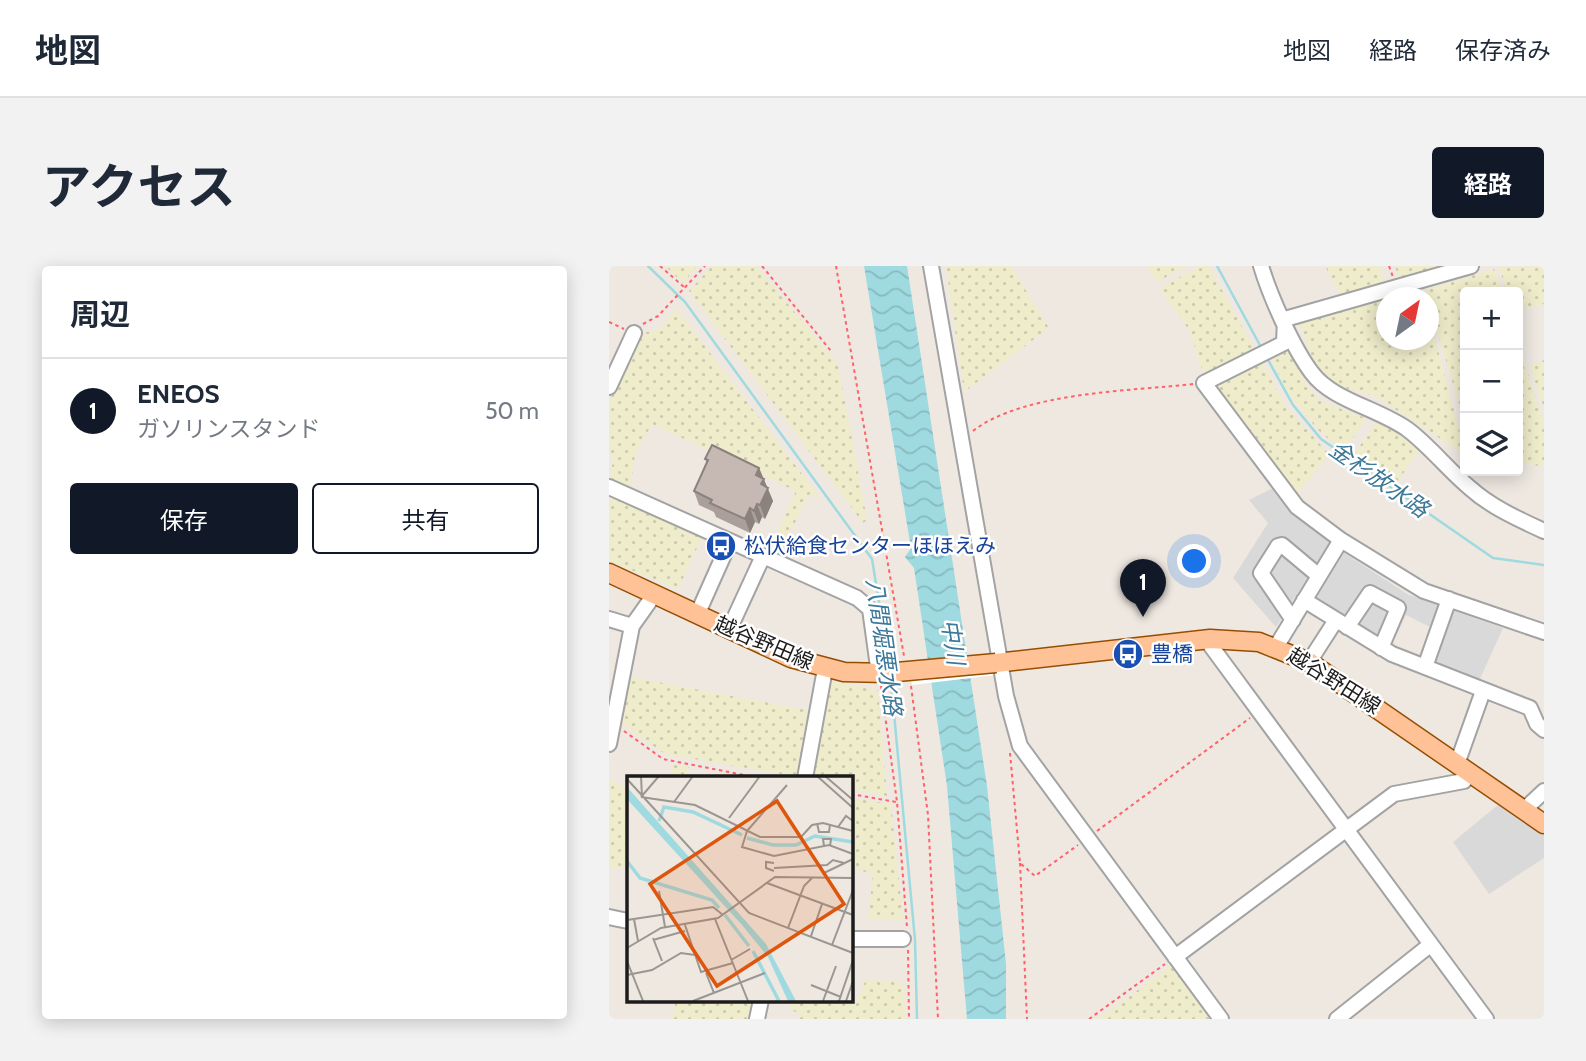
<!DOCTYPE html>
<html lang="ja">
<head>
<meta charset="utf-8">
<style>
  :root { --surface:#fff; --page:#f2f2f3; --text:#1f2937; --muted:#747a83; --line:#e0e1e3; --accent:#111827 }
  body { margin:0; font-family:Cabin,"Noto Sans JP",sans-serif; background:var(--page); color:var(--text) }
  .controls { position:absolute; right:21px; top:21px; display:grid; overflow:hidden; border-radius:7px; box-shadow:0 4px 18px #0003 }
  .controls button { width:63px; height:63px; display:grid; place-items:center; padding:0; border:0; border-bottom:2px solid var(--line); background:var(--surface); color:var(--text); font:35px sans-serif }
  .compass { position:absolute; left:767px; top:21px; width:63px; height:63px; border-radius:50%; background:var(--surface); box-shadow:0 4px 18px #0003; rotate:33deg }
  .you { position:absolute; left:586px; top:296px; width:24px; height:24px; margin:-18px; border:5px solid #fff; border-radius:50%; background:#1a73e8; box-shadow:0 0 0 10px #1a73e833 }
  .badge { display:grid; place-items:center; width:46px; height:46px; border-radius:50%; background:var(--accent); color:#fff; font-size:23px; font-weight:700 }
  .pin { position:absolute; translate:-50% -58px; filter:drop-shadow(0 2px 4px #0008) }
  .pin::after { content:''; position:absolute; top:37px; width:24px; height:21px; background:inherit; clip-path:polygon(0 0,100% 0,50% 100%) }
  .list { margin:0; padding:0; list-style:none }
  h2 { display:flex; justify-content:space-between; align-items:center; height:91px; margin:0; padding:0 28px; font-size:30px }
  h2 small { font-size:23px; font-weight:400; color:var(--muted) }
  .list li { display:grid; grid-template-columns:46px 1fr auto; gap:21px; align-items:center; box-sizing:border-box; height:105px; padding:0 28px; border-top:2px solid var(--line) }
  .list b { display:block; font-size:26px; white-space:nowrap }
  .list p { margin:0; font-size:23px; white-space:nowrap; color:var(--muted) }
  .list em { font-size:23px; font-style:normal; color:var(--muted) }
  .actions { display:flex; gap:14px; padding:21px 28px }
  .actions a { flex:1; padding:16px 0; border:2px solid var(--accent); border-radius:7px; text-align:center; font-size:24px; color:var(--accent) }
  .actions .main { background:var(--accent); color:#fff }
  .icon { flex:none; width:38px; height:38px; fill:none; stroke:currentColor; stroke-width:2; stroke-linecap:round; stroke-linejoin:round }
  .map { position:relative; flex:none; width:935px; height:753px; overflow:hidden; border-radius:7px }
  header { display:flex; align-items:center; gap:42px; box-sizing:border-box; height:98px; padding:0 35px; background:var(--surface); border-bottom:2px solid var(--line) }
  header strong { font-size:33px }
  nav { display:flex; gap:38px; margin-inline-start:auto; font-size:24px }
  .intro { display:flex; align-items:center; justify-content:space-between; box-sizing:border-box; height:168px; padding:0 42px }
  h1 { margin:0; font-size:49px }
  .button { padding:18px 32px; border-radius:7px; background:var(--accent); color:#fff; font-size:24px; font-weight:700 }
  main { display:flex; gap:42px; padding:0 42px }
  aside { flex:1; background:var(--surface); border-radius:7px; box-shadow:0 4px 18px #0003 }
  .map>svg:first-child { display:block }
</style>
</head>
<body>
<header>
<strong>地図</strong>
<nav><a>地図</a><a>経路</a><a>保存済み</a></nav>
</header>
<div class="intro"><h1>アクセス</h1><a class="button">経路</a></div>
<main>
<aside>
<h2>周辺<small></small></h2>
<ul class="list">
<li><span class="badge">1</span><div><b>ENEOS</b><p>ガソリンスタンド</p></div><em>50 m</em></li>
</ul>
<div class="actions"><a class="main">保存</a><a>共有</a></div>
</aside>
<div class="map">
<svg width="935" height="753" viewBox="0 0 935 753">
  <defs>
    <pattern id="farmland-dots" width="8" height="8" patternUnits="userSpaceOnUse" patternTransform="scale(1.75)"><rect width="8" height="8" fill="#efeccb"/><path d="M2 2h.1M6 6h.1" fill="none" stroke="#cccaae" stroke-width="1.8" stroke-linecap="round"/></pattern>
    <pattern id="water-waves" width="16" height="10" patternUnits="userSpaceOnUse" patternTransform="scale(1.75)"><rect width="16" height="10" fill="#9edadf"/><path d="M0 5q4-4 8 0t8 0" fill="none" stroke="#88babf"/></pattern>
  </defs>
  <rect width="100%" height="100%" fill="#eee8e1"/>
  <path fill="#dad9d9" d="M664 222 683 247 721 276 667 361 624 312 659 257 640 234Z
    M735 287 800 329 894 362 870 415 817 394 829 365 797 349 783 378 707 333Z
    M890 538 935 569V592L880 628 844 576Z"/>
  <path fill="url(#farmland-dots)" d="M56 0H89L74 17Z
    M103 0H147L229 98 258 254 254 257 80 25Z
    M337 0H402L440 62 355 126Z
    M538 0H577L548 16Z
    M591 0H600L647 86 602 112 595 109 580 64 551 22Z
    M716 0H771L776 20 733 32Z
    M786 0H848L791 17Z
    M935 0V38L909 44V26H898L890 1Z
    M885 3 893 26H856V158L816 24Z
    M777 34 778 74H820V51L856 185 847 183 766 130 723 119 707 101 690 57Z
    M67 42 212 233 200 228 168 293 159 287 187 225 43 158 26 188 21 224 0 214 5 192 0 189V136L28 75 34 67 51 63Z
    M909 76 935 157V201L909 195Z
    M671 83 679 84 699 121 713 136 757 152 735 186 709 164 680 128 660 90Z
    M653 94 675 138 720 188 687 229 607 119Z
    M935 94V143L921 100Z
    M767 156 785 163 810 184 789 215 746 187Z
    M0 227 94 269 69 323 0 295Z
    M16 410 204 445 189 511 56 488 8 455Z
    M218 415 269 424 278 530 242 523V512H200Z
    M65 498 80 501 78 511H60Z
    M0 513 19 523V602H0Z
    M242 532 282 538 294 653H259L264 608 242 602Z
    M562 700 601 753H489Z
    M257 713 295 717 296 753H190V748L179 742 185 734H227L247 738Z
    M67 734H148L144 753H63Z"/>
  <path fill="url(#water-waves)" d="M255 0H298L378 520 397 698V753H358L338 520 305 302 296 291 302 282Z"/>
  <path fill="#fff" d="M386 391 387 409 303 419 301 401Z"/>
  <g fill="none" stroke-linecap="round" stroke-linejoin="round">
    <path stroke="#9edadf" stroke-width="2.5" d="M39 0 76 36 263 293 280 398
      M608 0 653 83
      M658 92 684 139 712 173 884 292 935 299
      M282 415 306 674 308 753"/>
    <g stroke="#a3a3a3" stroke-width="18">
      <path id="minor" d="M322 0 397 430 411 480 612 753
        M652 0C661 30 684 82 703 107 723 134 768 142 798 163 821 180 839 204 861 222 882 241 909 253 935 265
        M676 53 675 77 595 117 688 241 732 274 815 325 935 366
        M676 53 862 0
        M0 121 25 67
        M0 221 248 332 261 343 270 408
        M695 334 783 388 921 442 928 458 935 464
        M88 349 121 275
        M0 353 23 360
        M684 354 652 307 669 280 673 279 710 310
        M738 361 761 327 789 342 772 382
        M120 364 154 290
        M601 373 602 380 877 753
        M667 381 732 274
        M700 396 727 354
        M816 401 840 333
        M0 478 23 360 45 329
        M848 498 874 425
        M196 512 216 403
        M915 544 935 525
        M0 651 19 655
        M242 673H294
        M566 691 785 528 855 515 862 507
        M148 753 152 734
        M728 753 821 679"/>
    </g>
    <g stroke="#954e00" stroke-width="21">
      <path id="major" d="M0 307 182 392 235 406 277 407
        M387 397 601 373 650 376 700 396 935 558"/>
    </g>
    <path stroke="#ff6268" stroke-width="2" stroke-dasharray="3.5 3.5" stroke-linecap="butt" d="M51 0 75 21
      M153 0 222 85
      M227 0 295 390
      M780 0 784 11
      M0 56 15 63
      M34 58 49 50 96 0
      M364 165C414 126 522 125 585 118
      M272 420 288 536 298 661
      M302 420 319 549 329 753
      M15 465 54 493 150 512
      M401 487 411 597 426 610 469 579
      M242 528 287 536
      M488 565 641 452
      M411 597 418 753
      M299 684 300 753
      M480 753 556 698"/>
    <use href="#minor" stroke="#fff" stroke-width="14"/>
    <use href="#major" stroke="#ffc296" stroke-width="18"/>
    <g stroke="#954e00" stroke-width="21" stroke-linecap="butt">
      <path id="major-bridge" d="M277 407 387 397"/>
    </g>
    <use href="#major-bridge" stroke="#ffc296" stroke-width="18"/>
  </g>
  <path fill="#aa9f9b" d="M96 193 150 202 164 235 156 253 153 251 150 258 146 256 141 267 107 251 105 246 90 239 85 225 98 198Z"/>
  <path fill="#8b827e" d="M150 202 164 235 156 253 151 239 147 209Z
    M148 238 153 251 150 258 145 245Z
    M141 242 146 256 141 267 136 253Z"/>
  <path fill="#c6b9b4" stroke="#8b827e" stroke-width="2" d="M103 179 150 202 147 209 155 213 152 218 159 222 151 239 148 238 145 245 141 242 136 253 101 237 103 234 85 225 99 194 96 193Z"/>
  <defs>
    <g id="bus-disc" transform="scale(1.575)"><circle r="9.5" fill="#1a4fb4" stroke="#fff"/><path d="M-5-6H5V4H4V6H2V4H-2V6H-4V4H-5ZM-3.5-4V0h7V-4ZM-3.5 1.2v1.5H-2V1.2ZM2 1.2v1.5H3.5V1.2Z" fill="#fff"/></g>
  </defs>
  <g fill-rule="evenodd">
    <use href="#bus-disc" x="112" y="280"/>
    <use href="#bus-disc" x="519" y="388"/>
  </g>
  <g text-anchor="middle" stroke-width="5" stroke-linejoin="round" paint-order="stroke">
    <g font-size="21" fill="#164399" stroke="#fff" text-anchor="start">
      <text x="135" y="287">松伏給食センターほほえみ</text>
      <text x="542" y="395">豊橋</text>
    </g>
    <g font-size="21" fill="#1c1c1c" stroke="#fff">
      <text transform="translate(155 377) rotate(23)" y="7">越谷野田線</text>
      <text transform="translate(725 415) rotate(32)" y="7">越谷野田線</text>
    </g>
    <g font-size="23" font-style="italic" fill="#3c7899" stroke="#fff">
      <text transform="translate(770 213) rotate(35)" y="8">金杉放水路</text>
      <text transform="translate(344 376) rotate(81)" y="8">中川</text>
      <text transform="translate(275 381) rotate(82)" y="8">八間堀悪水路</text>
    </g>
  </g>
  <g transform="translate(18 510)">
    <rect width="226" height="226" fill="#eee8e1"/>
    <path d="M0 11 139 168 169 225H161L141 181 115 149 0 23Z" fill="#9edadf"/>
    <path fill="none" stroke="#9edadf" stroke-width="3.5" d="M32 45 37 31 66 36 115 59M120 62 146 69H169L188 60 226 66M0 85 13 102 85 124 92 132M98 139 122 170M126 175 152 225"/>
    <path fill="none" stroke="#9a9692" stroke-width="2" d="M14 0 15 21M190 0 226 32M198 0 226 24M0 3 122 137 226 177M160 9 120 55 115 71 147 80 202 69 226 78M14 21 68 29 133 61H174L185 49 196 47 226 55M14 21 32 0M47 26 66 0M102 42 133 0M190 47 192 56H202L203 48M211 51 219 40 226 45M197 70 196 63H204L203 70M147 87 139 86V92L147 95M147 92 200 89 206 84 217 87M197 97 226 83M140 107 226 139M32 115 38 151M7 143 11 165M88 143 121 225M0 144 86 131 96 139M58 149 74 196 106 187M161 152 177 110 185 102M184 160 195 128M26 162 35 185M26 164 58 155M205 169 226 114M0 172 34 152 91 142 148 101 226 102M104 184 123 173M0 185 16 225M79 197 87 217M0 199 25 194 54 177 68 179M184 209 214 221M66 225 138 197M196 225 209 190M212 225 226 184M219 225 226 205"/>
    <path fill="#de560d" fill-opacity="0.15" stroke="#de560d" stroke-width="3.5" d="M150 25 217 128 90 210 23 108Z"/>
    <rect width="226" height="226" fill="none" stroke="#1c1c1c" stroke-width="3.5"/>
  </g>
</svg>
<div class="controls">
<button>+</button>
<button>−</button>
<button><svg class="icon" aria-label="layers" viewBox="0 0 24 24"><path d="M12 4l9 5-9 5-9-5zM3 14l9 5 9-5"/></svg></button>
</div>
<svg class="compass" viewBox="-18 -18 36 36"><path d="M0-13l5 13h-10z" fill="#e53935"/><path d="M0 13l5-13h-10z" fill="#747a83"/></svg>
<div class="you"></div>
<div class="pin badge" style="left:534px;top:351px">1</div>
</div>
</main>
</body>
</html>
